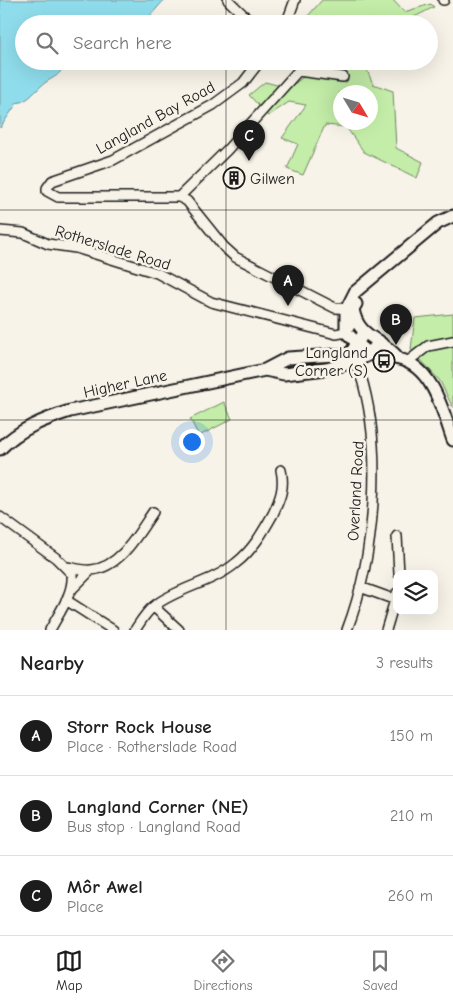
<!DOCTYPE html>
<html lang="en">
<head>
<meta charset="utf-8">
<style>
  :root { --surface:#fff; --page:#f6f6f6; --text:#222; --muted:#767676; --line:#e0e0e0; --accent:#1c1c1c }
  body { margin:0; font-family:"Comic Neue",sans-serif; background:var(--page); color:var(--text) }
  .controls { position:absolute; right:15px; bottom:15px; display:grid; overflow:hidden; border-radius:10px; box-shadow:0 5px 20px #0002 }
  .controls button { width:45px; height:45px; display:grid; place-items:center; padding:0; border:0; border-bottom:1px solid var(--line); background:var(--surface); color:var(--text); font:25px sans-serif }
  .compass { position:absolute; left:333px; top:85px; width:45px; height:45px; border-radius:50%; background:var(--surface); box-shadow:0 5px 20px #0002; rotate:128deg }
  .you { position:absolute; left:191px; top:441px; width:18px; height:18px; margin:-12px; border:4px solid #fff; border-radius:50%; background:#1a73e8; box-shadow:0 0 0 8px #1a73e833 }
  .badge { display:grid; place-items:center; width:32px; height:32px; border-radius:50%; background:var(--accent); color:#fff; font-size:16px; font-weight:700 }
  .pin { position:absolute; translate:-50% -41px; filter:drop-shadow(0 1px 2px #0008) }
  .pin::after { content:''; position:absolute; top:26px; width:18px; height:15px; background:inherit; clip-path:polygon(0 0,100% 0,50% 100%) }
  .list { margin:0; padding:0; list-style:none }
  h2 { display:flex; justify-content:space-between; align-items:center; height:65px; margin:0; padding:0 20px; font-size:21px }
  h2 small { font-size:16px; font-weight:400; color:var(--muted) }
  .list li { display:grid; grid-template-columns:32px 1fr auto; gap:15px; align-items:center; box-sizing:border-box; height:80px; padding:0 20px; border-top:1px solid var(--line) }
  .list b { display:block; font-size:19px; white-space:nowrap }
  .list p { margin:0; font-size:16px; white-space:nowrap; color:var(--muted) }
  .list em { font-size:16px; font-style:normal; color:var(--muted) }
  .icon { flex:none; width:28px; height:28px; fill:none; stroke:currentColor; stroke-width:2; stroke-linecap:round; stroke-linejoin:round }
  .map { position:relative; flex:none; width:453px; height:630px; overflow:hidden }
  .search { position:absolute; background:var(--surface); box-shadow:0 5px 20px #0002; left:15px; right:15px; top:15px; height:55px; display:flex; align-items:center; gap:12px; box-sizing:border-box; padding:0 18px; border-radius:28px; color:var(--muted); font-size:19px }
  .sheet { height:305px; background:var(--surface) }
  nav { display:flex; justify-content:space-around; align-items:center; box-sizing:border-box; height:70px; border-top:1px solid var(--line); background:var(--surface); font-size:14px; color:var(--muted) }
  nav a { display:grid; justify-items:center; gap:2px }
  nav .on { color:var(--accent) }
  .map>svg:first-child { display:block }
</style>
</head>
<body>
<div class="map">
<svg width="453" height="630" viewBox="0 0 453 630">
  <rect width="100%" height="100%" fill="#f7f3e8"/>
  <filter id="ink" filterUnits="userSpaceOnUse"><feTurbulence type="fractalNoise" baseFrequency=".02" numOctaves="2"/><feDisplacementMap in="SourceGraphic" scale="10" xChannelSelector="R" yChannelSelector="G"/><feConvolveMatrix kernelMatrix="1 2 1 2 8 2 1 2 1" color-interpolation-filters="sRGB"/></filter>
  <g filter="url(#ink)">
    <path fill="#c3eda8" stroke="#708462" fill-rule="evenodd" d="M322 0H393L404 12 431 4 434 7C412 18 392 31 368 19L366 24H301Z
      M303 61H363L373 84 393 91 396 148 423 162 417 178 364 152 346 127 325 125 303 175 287 169 298 144 282 138 306 105 289 102 268 116 249 95 265 82 289 88 307 74ZM340 92H370V122H340Z
      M453 314V408L440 381 411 349 415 318Z
      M224 402 232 419 199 436 190 419Z"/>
    <path fill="#8fddec" stroke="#619099" d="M0 0H164L143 24H24V61H75L66 63C57 77 59 74 46 82 35 90 31 100 17 103L0 128Z"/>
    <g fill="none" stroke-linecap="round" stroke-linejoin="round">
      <g stroke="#1c1c1c" stroke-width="12">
        <path id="street" d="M228 0 253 24
          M443 0H444
          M286 24 295 0
          M260 61 243 83 213 105 113 160 52 181 47 188V191L58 197H179L187 201 224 247 235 257 335 308 353 309
          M179 197 227 150 298 71 343 77
          M0 231 23 233 48 244 76 248 157 273 211 302 336 334 346 332 350 326
          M407 362 428 346 453 341
          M0 517 56 558 72 574C74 593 59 613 50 630
          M397 536 399 574
          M67 567C74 568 83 571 91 570 120 568 138 534 153 512
          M360 587 396 600
          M72 589 91 570
          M66 600 113 630
          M154 607 179 630
          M135 630C141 621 146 612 154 606 179 587 212 583 236 563 252 551 263 532 273 514 280 499 285 487 281 470
          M347 630C375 557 384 448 360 373 358 367 354 362 351 356
          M386 630 397 593"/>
      </g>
      <g stroke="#1c1c1c" stroke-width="15">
        <path id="secondary" d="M453 216 438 223 355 292 346 310V332C357 343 367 355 383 358 388 359 394 357 399 359 433 367 443 412 453 440
          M356 304 353 309C358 339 381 337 398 358
          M265 370 284 374 326 369 354 362 370 354 379 341
          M0 449C19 429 45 419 70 411L265 370 288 358 350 354 364 333"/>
      </g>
      <use href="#street" stroke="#f7f3e8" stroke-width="9"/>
      <use href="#secondary" stroke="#f7f3e8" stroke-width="11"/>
    </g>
  </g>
  <path fill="none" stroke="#1c1c1c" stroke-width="1" stroke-opacity="0.55" d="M226 0V24M226 61V630M0 210H453M0 420H453"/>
  <defs>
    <g id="building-ring" transform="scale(1.125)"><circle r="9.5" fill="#f7f3e8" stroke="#1c1c1c" stroke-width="1.5"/><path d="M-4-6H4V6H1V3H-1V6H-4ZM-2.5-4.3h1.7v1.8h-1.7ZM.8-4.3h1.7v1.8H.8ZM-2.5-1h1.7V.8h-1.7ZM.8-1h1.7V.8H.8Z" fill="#1c1c1c"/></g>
    <g id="bus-ring" transform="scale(1.125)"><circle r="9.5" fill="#f7f3e8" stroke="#1c1c1c" stroke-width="1.5"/><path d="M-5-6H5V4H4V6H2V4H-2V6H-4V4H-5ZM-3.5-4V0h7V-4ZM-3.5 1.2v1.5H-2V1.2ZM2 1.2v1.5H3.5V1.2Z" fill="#1c1c1c"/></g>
  </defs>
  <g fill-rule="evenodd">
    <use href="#building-ring" x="234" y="178"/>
    <use href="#bus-ring" x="384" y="361"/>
  </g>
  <g text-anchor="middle" stroke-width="5" stroke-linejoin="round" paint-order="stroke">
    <g font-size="16" fill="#1c1c1c" stroke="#f7f3e8">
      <text transform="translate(155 117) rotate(-29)" y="6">Langland Bay Road</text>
      <text transform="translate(113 247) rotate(17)" y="6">Rotherslade Road</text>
      <text transform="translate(125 383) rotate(-12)" y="6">Higher Lane</text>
      <text transform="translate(355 491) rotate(-87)" y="6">Overland Road</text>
    </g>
    <g font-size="16" fill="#1c1c1c" stroke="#f7f3e8" text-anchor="start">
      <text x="250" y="184">Gilwen</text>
      <text x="368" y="358" text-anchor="end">Langland<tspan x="368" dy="18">Corner (S)</tspan></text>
    </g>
  </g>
</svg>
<div class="controls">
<button><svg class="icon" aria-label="layers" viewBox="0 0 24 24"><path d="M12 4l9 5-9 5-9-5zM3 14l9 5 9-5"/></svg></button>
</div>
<svg class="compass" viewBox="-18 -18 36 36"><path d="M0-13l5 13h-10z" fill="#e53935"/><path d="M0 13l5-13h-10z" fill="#767676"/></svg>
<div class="you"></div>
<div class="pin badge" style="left:288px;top:306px">A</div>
<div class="pin badge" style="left:396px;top:345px">B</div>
<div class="pin badge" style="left:249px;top:161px">C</div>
<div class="search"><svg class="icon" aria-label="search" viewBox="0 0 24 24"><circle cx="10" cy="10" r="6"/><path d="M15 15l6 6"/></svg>Search here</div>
</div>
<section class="sheet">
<h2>Nearby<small>3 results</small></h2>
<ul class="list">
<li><span class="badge">A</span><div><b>Storr Rock House</b><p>Place · Rotherslade Road</p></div><em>150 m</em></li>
<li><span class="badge">B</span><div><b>Langland Corner (NE)</b><p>Bus stop · Langland Road</p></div><em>210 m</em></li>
<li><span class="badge">C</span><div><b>Môr Awel</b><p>Place</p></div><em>260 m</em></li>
</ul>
</section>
<nav>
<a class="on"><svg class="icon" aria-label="map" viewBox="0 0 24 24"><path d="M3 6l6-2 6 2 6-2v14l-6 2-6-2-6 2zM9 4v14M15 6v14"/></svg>Map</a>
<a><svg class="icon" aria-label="directions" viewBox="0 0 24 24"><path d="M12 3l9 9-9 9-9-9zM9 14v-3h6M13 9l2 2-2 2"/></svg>Directions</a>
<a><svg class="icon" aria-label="saved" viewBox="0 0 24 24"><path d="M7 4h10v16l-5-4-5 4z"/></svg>Saved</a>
</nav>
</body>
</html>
